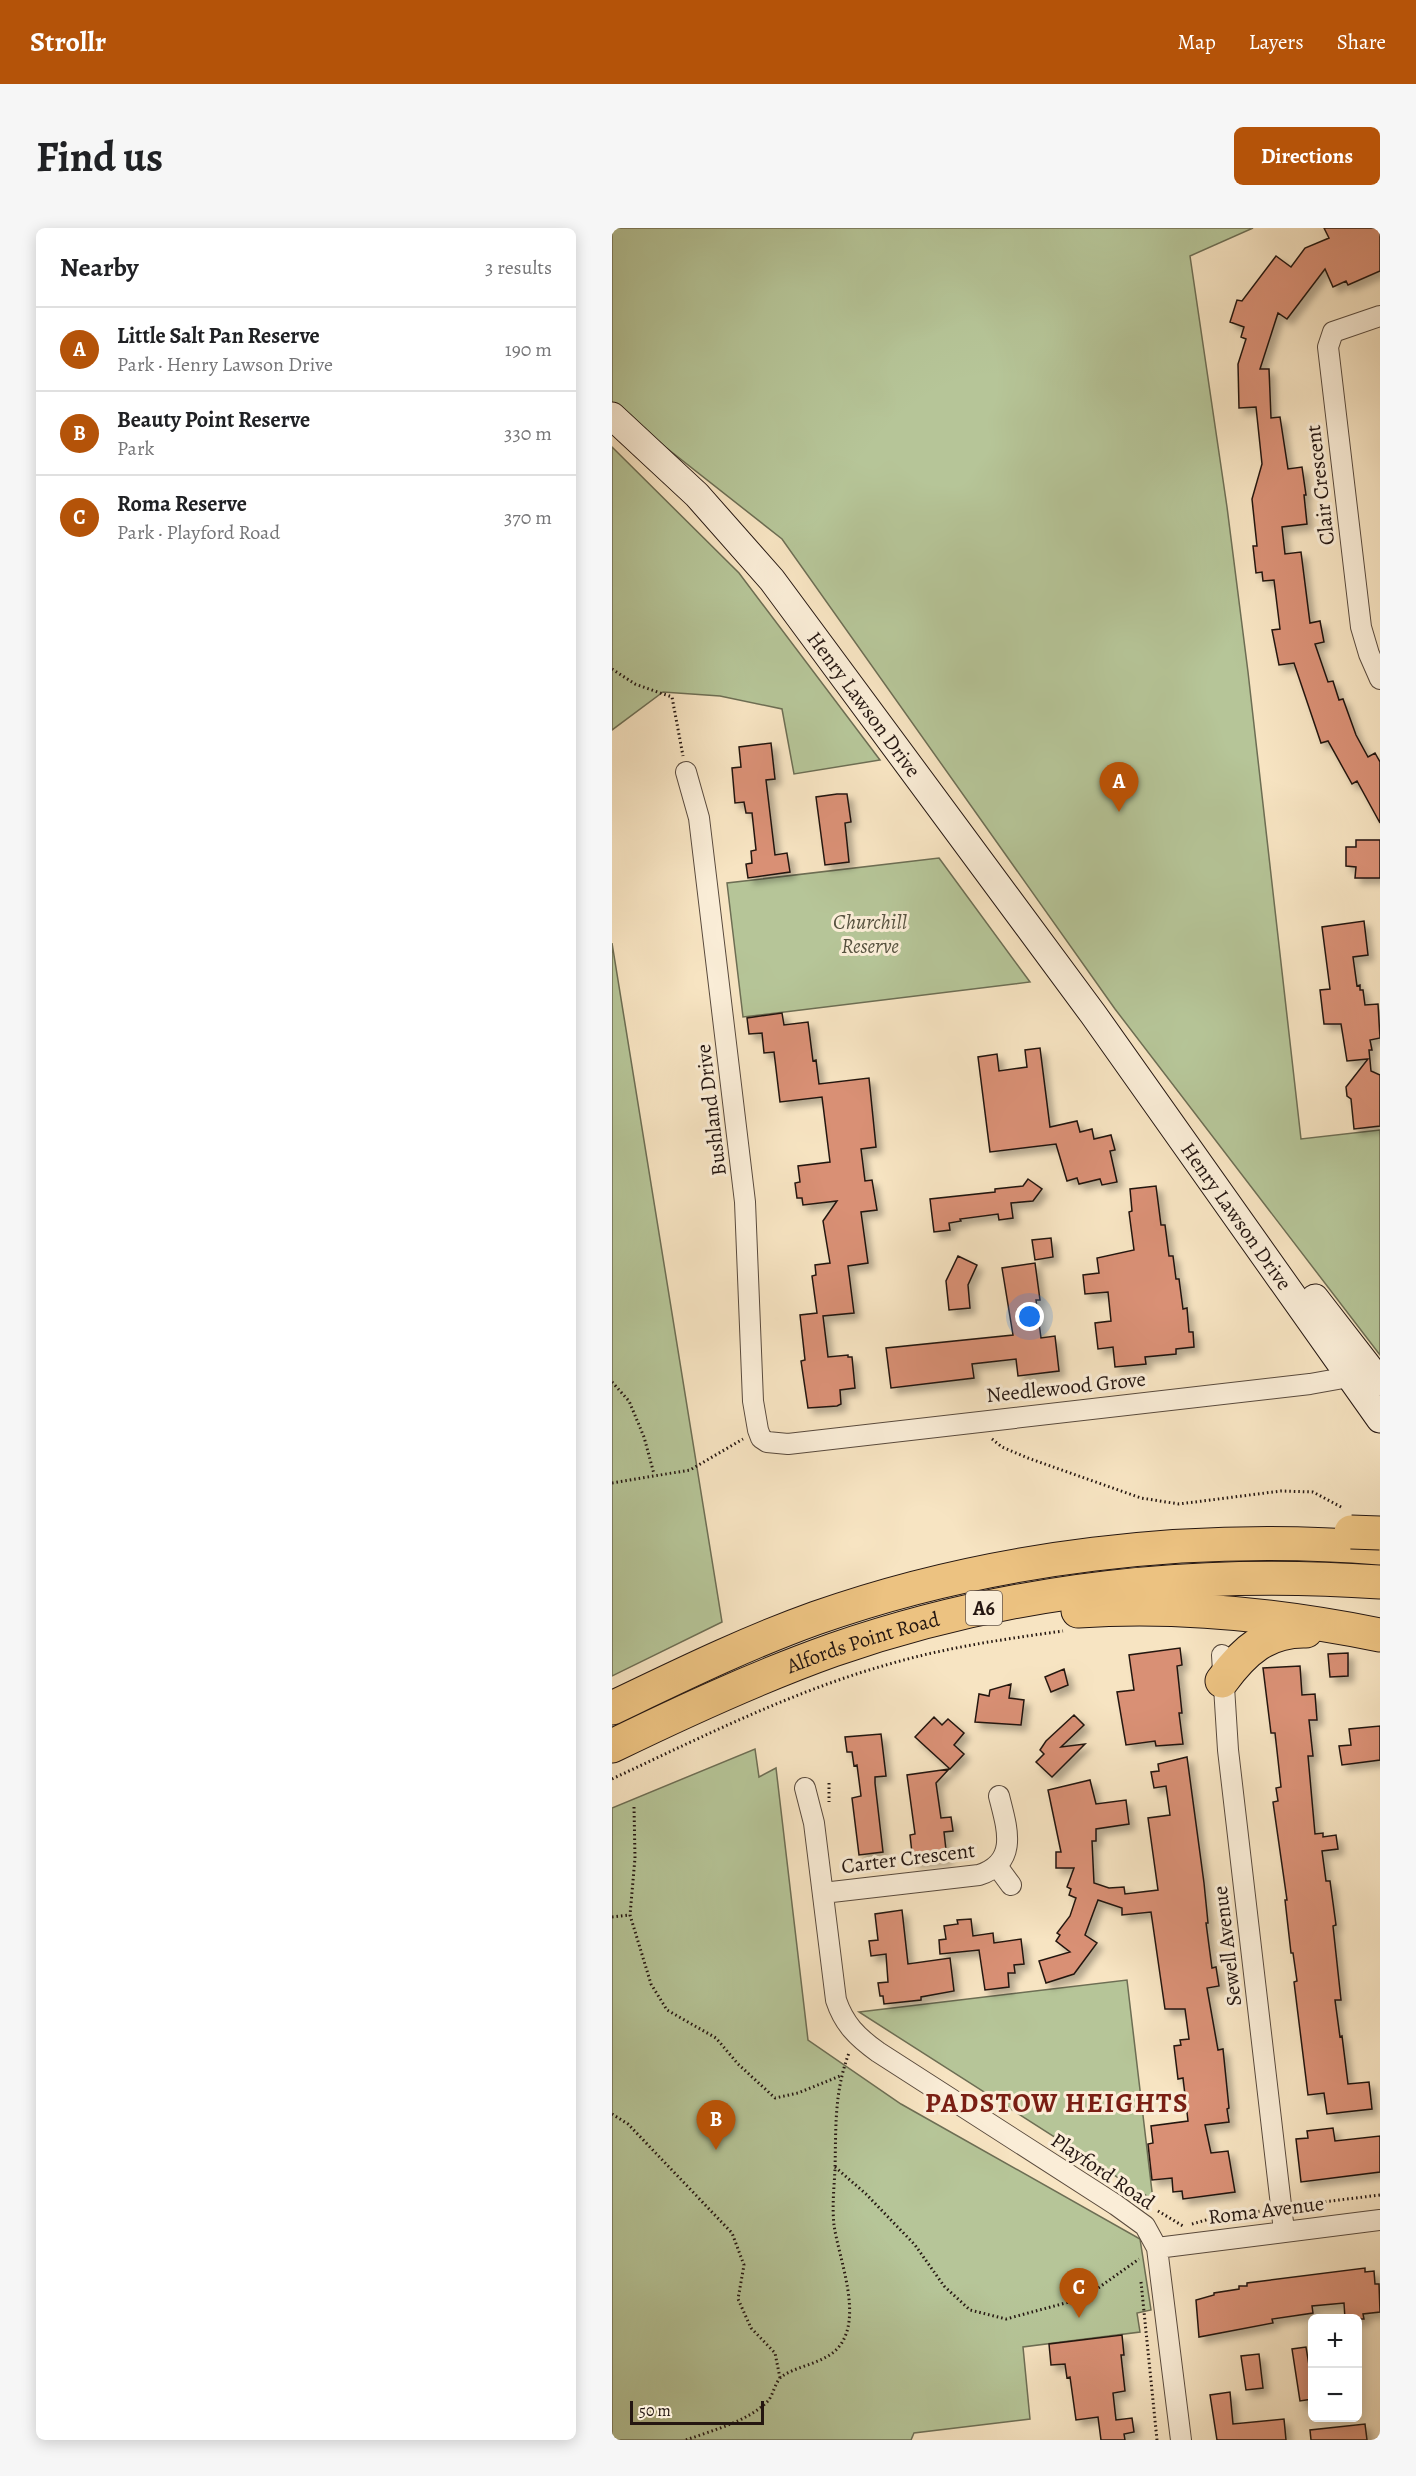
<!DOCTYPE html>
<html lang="en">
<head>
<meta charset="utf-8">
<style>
  :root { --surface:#fff; --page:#f6f6f6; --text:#202124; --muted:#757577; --line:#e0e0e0; --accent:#b45309 }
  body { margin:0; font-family:Alegreya,serif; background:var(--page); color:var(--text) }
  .controls { position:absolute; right:18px; bottom:18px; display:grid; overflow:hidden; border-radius:9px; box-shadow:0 3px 15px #0003 }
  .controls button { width:54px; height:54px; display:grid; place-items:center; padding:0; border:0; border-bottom:2px solid var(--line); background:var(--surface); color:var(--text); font:30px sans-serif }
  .scale { position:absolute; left:18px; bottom:15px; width:134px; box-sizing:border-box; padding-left:6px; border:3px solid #241611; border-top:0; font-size:16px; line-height:21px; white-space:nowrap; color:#241611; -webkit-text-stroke:4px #faedd7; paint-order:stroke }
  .you { position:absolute; left:418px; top:1089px; width:21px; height:21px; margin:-15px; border:4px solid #fff; border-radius:50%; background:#1a73e8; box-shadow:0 0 0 9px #1a73e833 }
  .badge { display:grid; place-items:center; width:39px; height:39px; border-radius:50%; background:var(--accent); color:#fff; font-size:20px; font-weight:700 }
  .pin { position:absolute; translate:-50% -50px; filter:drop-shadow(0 2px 3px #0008) }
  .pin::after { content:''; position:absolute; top:32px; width:21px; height:18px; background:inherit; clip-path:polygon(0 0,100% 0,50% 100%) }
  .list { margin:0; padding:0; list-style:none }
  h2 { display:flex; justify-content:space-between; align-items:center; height:78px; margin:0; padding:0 24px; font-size:26px }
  h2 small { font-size:20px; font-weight:400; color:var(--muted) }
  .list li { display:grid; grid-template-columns:39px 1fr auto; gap:18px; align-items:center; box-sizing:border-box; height:84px; padding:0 24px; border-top:2px solid var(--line) }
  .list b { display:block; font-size:22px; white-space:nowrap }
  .list p { margin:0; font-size:20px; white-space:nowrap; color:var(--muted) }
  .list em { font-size:20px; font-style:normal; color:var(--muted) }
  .map { position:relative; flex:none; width:768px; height:2212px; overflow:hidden; border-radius:9px }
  header { display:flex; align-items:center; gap:36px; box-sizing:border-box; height:84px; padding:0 30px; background:var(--accent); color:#fff }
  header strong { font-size:28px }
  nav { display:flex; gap:33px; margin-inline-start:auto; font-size:21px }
  .intro { display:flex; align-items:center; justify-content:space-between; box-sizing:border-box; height:144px; padding:0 36px }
  h1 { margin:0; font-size:42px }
  .button { padding:15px 27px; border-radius:9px; background:var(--accent); color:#fff; font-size:21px; font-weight:700 }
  main { display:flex; gap:36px; padding:0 36px }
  aside { flex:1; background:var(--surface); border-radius:9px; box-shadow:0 3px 15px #0003 }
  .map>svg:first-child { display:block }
</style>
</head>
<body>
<header>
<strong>Strollr</strong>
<nav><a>Map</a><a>Layers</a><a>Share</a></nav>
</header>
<div class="intro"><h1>Find us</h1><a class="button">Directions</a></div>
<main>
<aside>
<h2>Nearby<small>3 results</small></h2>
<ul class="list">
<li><span class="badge">A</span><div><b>Little Salt Pan Reserve</b><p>Park · Henry Lawson Drive</p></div><em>190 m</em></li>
<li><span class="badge">B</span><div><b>Beauty Point Reserve</b><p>Park</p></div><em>330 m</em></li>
<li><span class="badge">C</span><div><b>Roma Reserve</b><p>Park · Playford Road</p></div><em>370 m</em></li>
</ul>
</aside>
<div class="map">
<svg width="768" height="2212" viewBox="0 0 768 2212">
  <defs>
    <filter id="shadow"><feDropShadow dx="5.5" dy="5.5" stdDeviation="3" flood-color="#0004"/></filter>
  </defs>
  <rect width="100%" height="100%" fill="#f7e4c2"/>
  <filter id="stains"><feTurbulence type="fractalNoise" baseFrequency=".00333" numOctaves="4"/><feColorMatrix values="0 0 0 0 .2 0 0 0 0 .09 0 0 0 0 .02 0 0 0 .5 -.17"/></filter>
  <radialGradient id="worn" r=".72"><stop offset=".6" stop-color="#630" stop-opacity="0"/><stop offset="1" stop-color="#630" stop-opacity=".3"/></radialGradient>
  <path fill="#b6c598" stroke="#6d6e54" stroke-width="1.5" d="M0 0H641L578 28 615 279 636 444 689 911 768 902V1127L503 781 170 311 0 177Z
    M0 219 127 345 268 532 182 546 170 481 108 468 51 464 0 502Z
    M327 630 418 754 131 789 115 655Z
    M0 715 110 1394 0 1448Z
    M143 1521 147 1549 164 1540 196 1812 289 1876 528 2011 539 2082 525 2085 528 2104 411 2119 418 2191 302 2205 299 2212H0V1580Z
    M515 1752 541 1972 247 1784Z"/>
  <path fill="#d99075" stroke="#241611" stroke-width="1.5" filter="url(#shadow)" d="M712 0H768V43L736 57 734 53 721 59 713 41 675 91 666 85 648 141H657L659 190 668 189 676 241 690 239 694 267H692L695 296 670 299 673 326 689 324 698 395 708 393 712 414 703 416 716 454 721 453 727 472 731 471 744 507 756 529 763 525 768 534V595L745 553 740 556 716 513 709 515 682 435 667 437 660 402 668 401 662 352 651 353 650 344 644 345 641 318H645L640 271 650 236 644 179 627 180 626 136 634 111 629 109 632 99 618 94 625 72 630 73 664 28 679 39 693 20 717 10Z
    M159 515 163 551 154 552 163 627 175 625 178 644 136 650 134 636 140 635 139 623 144 622 140 585H134L132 574 123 575 120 540 129 539 127 519Z
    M225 566H235L239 594 233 595 237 634 213 637 204 569Z
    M744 612H768V650H743L744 639 734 638V619H744Z
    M752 693 756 727 741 729 745 758 748 757V762H751L753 777 766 776 768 810 758 812 760 822H757L759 843 768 847V898L742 901 739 871 735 868 734 859 756 831 735 833 729 796H712L708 762 718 761 710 699Z
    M170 785 172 797 196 794 201 833 204 832 207 856 257 850 264 919 249 921 253 953 260 952 265 982 249 984 256 1035 236 1038 242 1085 211 1088 216 1129 236 1127V1129H240L243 1160 228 1162 229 1176 225 1178 196 1180 189 1133 193 1132 188 1087 205 1085 200 1048 204 1047 203 1037 218 1035 211 993 225 973 191 977 190 970H185L183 955 188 954 186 938 218 934 210 869 168 874 162 824 152 825 150 805 137 806 135 790Z
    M428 820 438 899 465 893 468 904 480 901 482 911 499 907 503 922 498 923 505 954 490 957 488 951 467 956 465 950 455 953 444 916 378 924 366 829 385 826 387 843 415 839 413 822Z
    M416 951 430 961 421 973 399 975 401 990 387 992 386 986 348 991 349 993 337 995 338 1002 322 1004 318 971 383 964V961L411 958Z
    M544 958 549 997H553L557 1028H561L564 1051H567L571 1081 575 1080 577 1104H581L582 1119 564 1121V1126L533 1129 534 1136 503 1139 501 1119 486 1121 483 1095 499 1093 496 1064 473 1066 471 1047 487 1045 485 1030 522 1022 517 984 520 983 518 961Z
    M439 1010 441 1029 423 1032 420 1012Z
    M346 1028 365 1037 356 1057 358 1080 337 1082 334 1053Z
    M423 1035 428 1072H424L429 1110 443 1108 447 1143 406 1148 404 1131 360 1136 362 1150 279 1160 274 1120 401 1107 390 1040Z
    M568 1420 570 1437 565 1438 570 1485H567L571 1516 544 1518 543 1513 514 1517 505 1464 522 1462 517 1427Z
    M736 1425V1448L718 1449 716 1426Z
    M688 1438 690 1467 703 1466 705 1492H697L701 1528H696L703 1606 711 1605V1609L724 1607 726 1621 710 1623 714 1653H718L724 1697 721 1698 729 1772H723L728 1809 730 1808 736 1856 757 1854 760 1881 715 1886 712 1865 696 1867 682 1754 685 1753 681 1725H679L673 1672H675L661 1574 666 1573 664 1560 669 1559 663 1505H659L651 1440Z
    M452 1441 456 1457 439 1464 433 1449Z
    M399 1456 397 1470 412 1472 409 1497 363 1494 367 1466 377 1468 378 1462Z
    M462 1487 472 1497 449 1519 473 1516 440 1549 424 1534 432 1526 428 1522 434 1513Z
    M322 1489 330 1497 336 1491 352 1505 342 1517 352 1526 338 1541 303 1509Z
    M768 1498V1532L730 1537 727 1518 739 1517 737 1501Z
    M269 1506 274 1548 263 1549V1555L271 1624 247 1627 240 1570 249 1568 245 1537 242 1538 240 1524H235L233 1509Z
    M575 1529 592 1655 596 1695H594L600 1740 604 1739 607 1758 595 1760 606 1822 611 1821 617 1880 615 1881 617 1894 593 1897 599 1925 616 1923 623 1964 571 1971 570 1963 561 1964 560 1950 540 1952 536 1916 541 1915 539 1898 576 1893 571 1850 566 1851 562 1818 569 1817 568 1812 577 1811 573 1781H553L539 1684 510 1687V1680L486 1672 473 1707 485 1715 462 1746 434 1755 427 1733 458 1724 444 1713 448 1707 445 1705 458 1688 464 1670 457 1667 459 1661 455 1659 462 1640H444V1624H449L436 1562 478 1552 484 1576 514 1572 517 1596 484 1601V1613H480L482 1655 497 1660 512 1659 513 1666 546 1662 536 1590 558 1587 554 1558 542 1560 539 1544 547 1543 546 1536Z
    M337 1541 324 1555 329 1590 339 1589 341 1603 332 1604 335 1631 301 1634 298 1607 303 1606 295 1547Z
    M290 1682 296 1736 338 1730 342 1763 309 1769V1772L272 1776 271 1768H268L266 1755 276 1754 274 1726 259 1728 257 1713 266 1712 263 1686Z
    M359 1691 361 1708 381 1705 382 1715 409 1711 412 1736 402 1737 403 1745H396L397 1759 373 1762 367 1722 328 1726 327 1712 334 1711 332 1698 346 1696 345 1692Z
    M721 1900 723 1913 768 1908V1944L689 1954 684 1911 696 1910 695 1903Z
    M753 2040V2044L762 2043 763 2056H767L768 2084 751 2086 752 2091H733L732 2075 700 2078 701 2085 660 2091 661 2095 587 2109 584 2072 602 2067V2065L627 2061V2058H635V2055Z
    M510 2107 512 2127H509L513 2163 501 2165 504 2192 520 2190 522 2204 512 2206 513 2212H489L486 2189 464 2192 458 2149 455 2150 453 2136 439 2137 437 2116Z
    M694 2119 700 2156V2171L688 2173 680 2121Z
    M647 2126 651 2160 634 2162 629 2128Z
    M618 2164 621 2196 672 2191 674 2212H605L598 2167Z
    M753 2196 755 2212H699L698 2202Z"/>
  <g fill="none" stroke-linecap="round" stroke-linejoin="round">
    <g stroke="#594a3d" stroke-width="22">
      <path id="street" d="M768 88 721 104 716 119 749 399 757 426 768 451
        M74 544 87 590 133 974 141 1173 146 1202 149 1210 155 1214 176 1216 698 1156 737 1149 748 1141
        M610 1427 616 1522 672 2003
        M193 1560 202 1595 224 1772C232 1796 245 1809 266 1824L504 1977 533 1998 545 2020 569 2212
        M385 1638 399 1657
        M211 1665 367 1647C407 1634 395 1600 387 1568
        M545 2020 768 1992"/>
    </g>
    <g stroke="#241611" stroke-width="29">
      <g id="secondary">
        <path id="s1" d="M0 188 85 267 160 352 481 786 768 1191"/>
        <path d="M703 1070 768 1154"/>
      </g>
    </g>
    <g stroke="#241611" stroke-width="35">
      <g id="highway">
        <path d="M466 1383C567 1376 669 1387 768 1407"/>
        <path d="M610 1453C632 1423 655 1402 694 1403"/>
        <path d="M0 1480C67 1448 134 1415 204 1390 380 1328 581 1305 768 1320"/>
        <path id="s2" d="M0 1518C72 1483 145 1449 221 1422 397 1361 583 1341 768 1354"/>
      </g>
    </g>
    <path stroke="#241611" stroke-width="3" stroke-dasharray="1.5 3" stroke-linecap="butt" d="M0 441 23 456 60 469 71 528
      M0 1154 17 1173 32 1209 42 1246
      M380 1211 390 1219 416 1230 529 1270 567 1276 669 1263 701 1264 731 1280
      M0 1255 78 1242 131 1211
      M0 1551C92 1508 183 1462 281 1435 337 1419 393 1411 451 1403
      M217 1555V1574
      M22 1579 23 1630 18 1687 39 1756 55 1782 104 1810 126 1836 163 1870 186 1865 228 1848
      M0 1689 18 1687
      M0 1886 16 1896 120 2005 132 2037 126 2071 139 2100 163 2125 168 2150
      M223 1939 254 1966 303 2017 332 2058 358 2082 394 2091 472 2070 527 2031
      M515 1960 533 1970 536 1976
      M686 1977 768 1967
      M546 1983 571 1998
      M580 1996 611 1987 650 1983
      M529 2054 545 2212
      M74 2212C101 2202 135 2194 156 2173 161 2167 163 2155 169 2149 186 2137 211 2136 226 2120 252 2090 227 2032 222 1997 220 1979 222 1960 223 1942 224 1901 222 1864 237 1825"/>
    <use href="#street" stroke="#faedd7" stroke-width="20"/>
    <use href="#secondary" stroke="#faedd7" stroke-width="27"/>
    <use href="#highway" stroke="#ecc281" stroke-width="33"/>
    <g stroke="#241611" stroke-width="35" stroke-linecap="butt">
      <path id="highway-bridge" d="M739 1304 768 1305"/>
    </g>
    <use href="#highway-bridge" stroke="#ecc281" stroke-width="33"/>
  </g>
  <g text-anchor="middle" stroke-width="6" stroke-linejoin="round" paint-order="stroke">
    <rect fill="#faedd7" stroke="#64564c" stroke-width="1.5" x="354" y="1363" width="36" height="34" rx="4.5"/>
    <g font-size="20" font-weight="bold" fill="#241611">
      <text x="372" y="1387">A6</text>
    </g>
    <g font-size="21" fill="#241611" stroke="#faedd7">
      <text transform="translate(708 257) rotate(-97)" y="7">Clair Crescent</text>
      <text dy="7" stroke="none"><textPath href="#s1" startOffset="384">Henry Lawson Drive</textPath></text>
      <text transform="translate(99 882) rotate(-97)" y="7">Bushland Drive</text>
      <text dy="7" stroke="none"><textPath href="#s1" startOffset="1017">Henry Lawson Drive</textPath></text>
      <text transform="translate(454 1159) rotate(-6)" y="7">Needlewood Grove</text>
      <text dy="7" stroke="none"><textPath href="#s2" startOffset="272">Alfords Point Road</textPath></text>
      <text transform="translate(296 1630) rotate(-7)" y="7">Carter Crescent</text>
      <text transform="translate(615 1718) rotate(-97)" y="7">Sewell Avenue</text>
      <text transform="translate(491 1943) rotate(34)" y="7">Playford Road</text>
      <text transform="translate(654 1982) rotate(-7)" y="7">Roma Avenue</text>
    </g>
    <g font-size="21" font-style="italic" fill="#575340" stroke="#faedd7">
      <text x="258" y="701">Churchill<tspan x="258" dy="24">Reserve</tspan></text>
    </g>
    <g font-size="27" font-weight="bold" letter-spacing="1.5" fill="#7a1f14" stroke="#faedd7">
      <text x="445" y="1884">PADSTOW HEIGHTS</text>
    </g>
  </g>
  <rect width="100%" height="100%" filter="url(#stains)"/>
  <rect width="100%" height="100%" fill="url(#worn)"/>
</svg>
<div class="controls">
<button>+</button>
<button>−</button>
</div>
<div class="scale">50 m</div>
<div class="you"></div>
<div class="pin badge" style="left:507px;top:584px">A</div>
<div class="pin badge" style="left:104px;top:1922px">B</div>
<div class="pin badge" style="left:467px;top:2090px">C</div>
</div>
</main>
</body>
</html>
